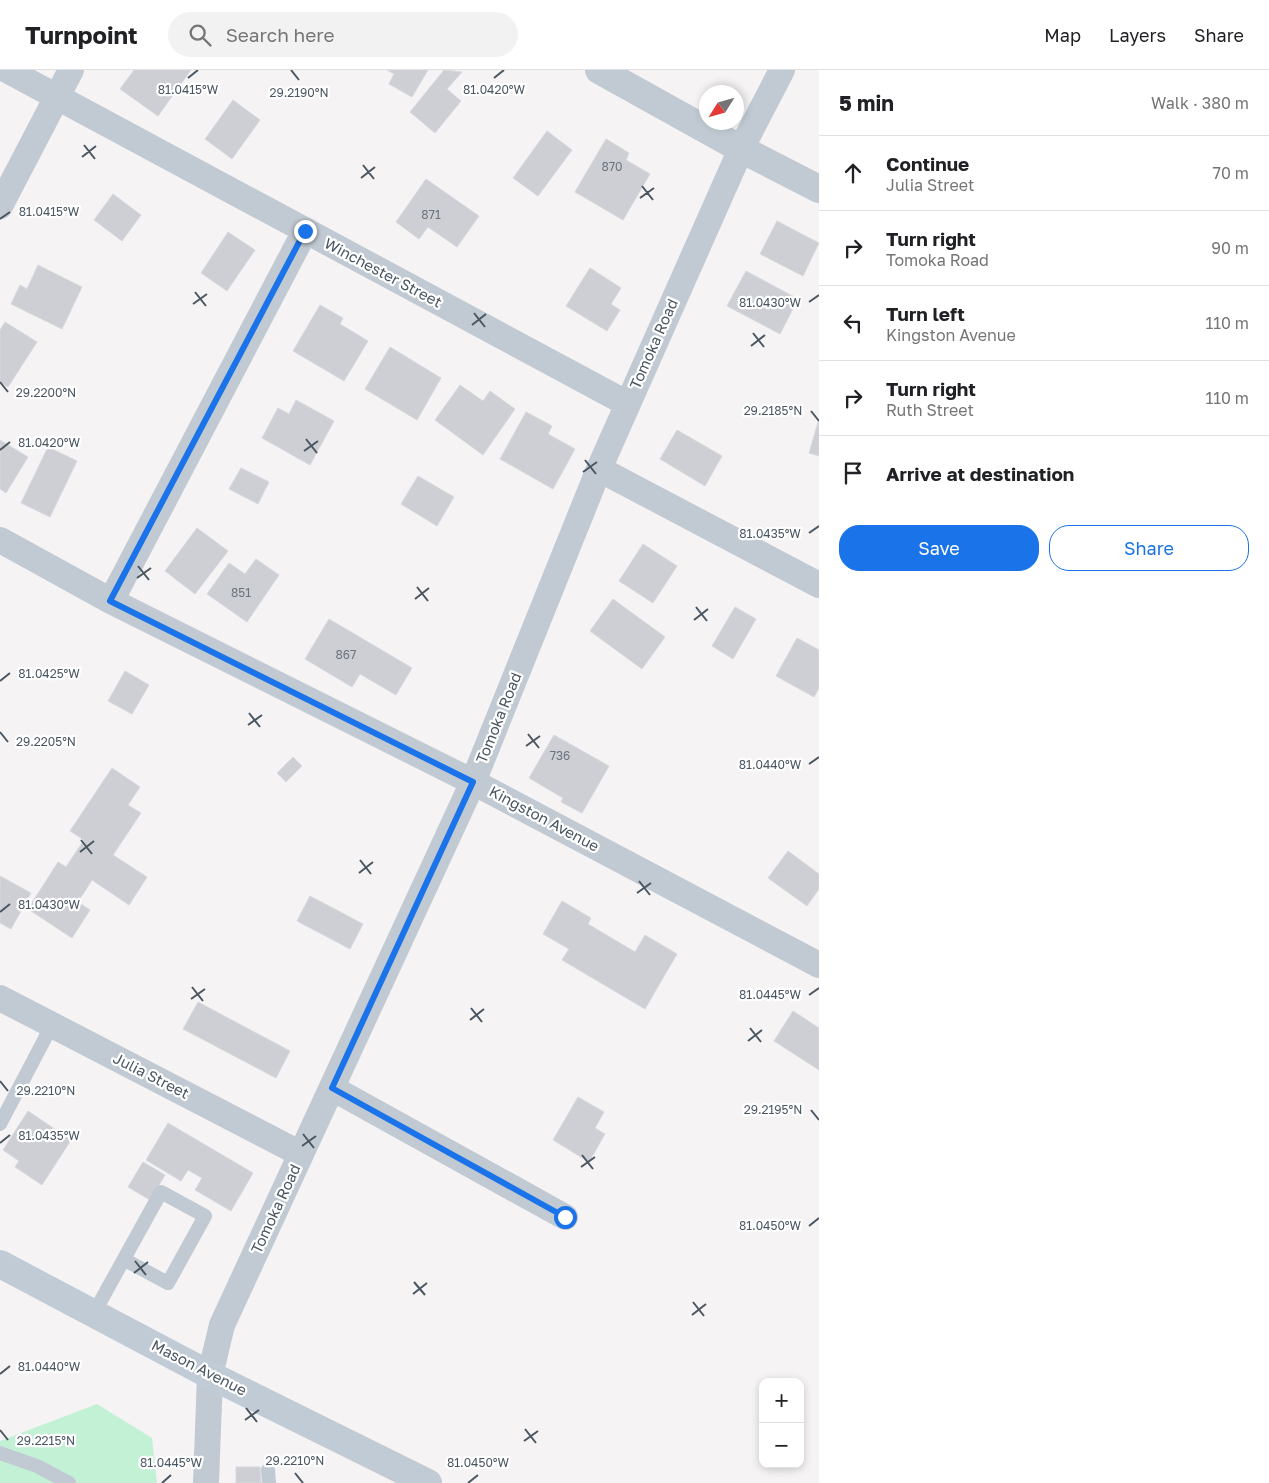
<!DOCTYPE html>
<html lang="en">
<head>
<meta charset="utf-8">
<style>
  :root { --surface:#fff; --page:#f2f2f2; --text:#202124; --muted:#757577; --line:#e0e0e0; --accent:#1a73e8 }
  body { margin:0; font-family:"Golos Text",sans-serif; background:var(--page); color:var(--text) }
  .controls { position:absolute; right:15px; bottom:15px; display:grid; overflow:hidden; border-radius:10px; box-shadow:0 2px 8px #0003 }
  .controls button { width:45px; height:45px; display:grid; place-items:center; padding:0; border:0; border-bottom:1px solid var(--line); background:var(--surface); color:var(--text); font:25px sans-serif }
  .compass { position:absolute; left:699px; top:15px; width:45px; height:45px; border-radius:50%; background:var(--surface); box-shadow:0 2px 8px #0003; rotate:233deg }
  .stop { position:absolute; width:15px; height:15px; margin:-11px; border:4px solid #1a73e8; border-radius:50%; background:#fff }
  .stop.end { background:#1a73e8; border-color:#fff; box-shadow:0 1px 5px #0008 }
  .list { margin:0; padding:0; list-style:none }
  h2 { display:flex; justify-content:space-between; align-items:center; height:65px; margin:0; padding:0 20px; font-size:21px }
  h2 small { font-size:16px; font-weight:400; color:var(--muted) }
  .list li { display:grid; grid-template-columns:32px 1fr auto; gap:15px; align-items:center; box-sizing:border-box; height:75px; padding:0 20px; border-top:1px solid var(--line) }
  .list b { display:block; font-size:19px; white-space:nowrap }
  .list p { margin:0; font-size:16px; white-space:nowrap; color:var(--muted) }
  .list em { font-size:16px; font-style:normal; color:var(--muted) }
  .actions { display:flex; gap:10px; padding:15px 20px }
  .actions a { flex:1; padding:11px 0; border:1px solid var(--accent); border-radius:20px; text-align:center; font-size:18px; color:var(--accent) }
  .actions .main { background:var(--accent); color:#fff }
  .icon { flex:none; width:28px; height:28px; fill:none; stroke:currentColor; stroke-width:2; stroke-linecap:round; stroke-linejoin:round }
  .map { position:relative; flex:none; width:819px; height:1413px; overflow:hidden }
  header { display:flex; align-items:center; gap:30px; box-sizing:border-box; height:70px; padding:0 25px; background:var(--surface); border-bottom:1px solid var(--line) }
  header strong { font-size:24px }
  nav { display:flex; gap:28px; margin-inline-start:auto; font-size:18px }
  .search { width:350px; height:45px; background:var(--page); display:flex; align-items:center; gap:12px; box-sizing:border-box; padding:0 18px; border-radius:28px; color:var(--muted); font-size:19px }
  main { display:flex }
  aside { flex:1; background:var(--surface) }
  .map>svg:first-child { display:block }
</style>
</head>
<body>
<header>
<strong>Turnpoint</strong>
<div class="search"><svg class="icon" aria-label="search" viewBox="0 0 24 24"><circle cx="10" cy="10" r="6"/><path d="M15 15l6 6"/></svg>Search here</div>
<nav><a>Map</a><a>Layers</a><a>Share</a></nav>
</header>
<main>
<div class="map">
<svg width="819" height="1413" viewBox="0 0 819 1413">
  <rect width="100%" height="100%" fill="#f5f3f3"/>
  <path fill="#c3f1d5" d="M97 1334 152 1368 157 1413H0V1371Z"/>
  <path fill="#cdcfd5" stroke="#d7d9de" d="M134 0H191L158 46 120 19Z
    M387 0H428L412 27 389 14 394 4Z
    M444 0 462 2 447 19 461 31 435 63 410 42Z
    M233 30 260 50 232 89 205 69Z
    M547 61 572 80 538 126 513 108Z
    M606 69 629 83 626 90 650 104 623 150 575 122Z
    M426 109 479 146 457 177 428 157 419 169 396 152Z
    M113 124 141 145 122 171 94 150Z
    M777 151 819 173 803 206 760 184Z
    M228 162 255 180 227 221 201 203Z
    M38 195 82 217 62 259 11 234 20 215 27 219Z
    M590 198 621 218 611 234 620 240 607 261 566 236Z
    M746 201 798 229 780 264 727 236Z
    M320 235 343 248 340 254 368 271 344 311 293 281Z
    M5 252 37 272 8 317 0 312V260Z
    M390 277 441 308 417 350 365 319Z
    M460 315 483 331 490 321 515 339 483 385 435 350Z
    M296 330 334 351 310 395 262 368 278 338 289 344Z
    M526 342 552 356 548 364 575 379 553 419 500 389Z
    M819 349V386L809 383Z
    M677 360 722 386 705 416 660 389Z
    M0 370 28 387 6 423 0 419Z
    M48 377 77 391 50 447 21 433Z
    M241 398 269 412 258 434 229 419Z
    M418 406 454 427 437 456 401 434Z
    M197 458 228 481 195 524 165 501Z
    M643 474 677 496 653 533 619 511Z
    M256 489 279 505 247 552 207 524 229 493 245 504Z
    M613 529 665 567 642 599 590 561Z
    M735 537 756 549 733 589 712 576Z
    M329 549 412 598 396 625 360 604 352 617 305 589Z
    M797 568 819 580V618L814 627 776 606Z
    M125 601 149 615 132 644 108 631Z
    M554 665 609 696 582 743 561 732 563 728 529 708Z
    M293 687 302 696 286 712 277 703Z
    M112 698 140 717 128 735 141 743 113 785 147 807 129 835 92 810 78 832 90 840 72 868 28 839 58 792 66 797 84 770 70 761Z
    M788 781 819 804V819L807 836 768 808Z
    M0 806 31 823 11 859 0 853Z
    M310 826 363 854 350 879 297 851Z
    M562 831 591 848 588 854 635 882 645 865 677 884 645 939 562 890 569 879 543 864Z
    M198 932 290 981 276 1008 183 959Z
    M793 941 819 958V1000L774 971Z
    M578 1027 604 1042 595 1058 605 1064 589 1092 553 1070Z
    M28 1041 71 1070 42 1115 15 1097 19 1091 3 1080Z
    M168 1053 253 1103 231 1141 195 1120 202 1108 188 1100 181 1111 146 1090Z
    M143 1092 165 1105 150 1130 128 1117Z
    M236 1397H260L261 1413H236Z"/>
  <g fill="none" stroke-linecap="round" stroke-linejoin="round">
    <path stroke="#c1cad2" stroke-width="14" d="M0 1054 52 955
      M94 1243 161 1122 205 1146 168 1213 125 1190
      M0 1383 37 1396 69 1413
      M268 1400 269 1413"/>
    <path stroke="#c1cad2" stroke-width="26" d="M7 0 628 334
      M0 136 71 0
      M599 399 819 515
      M0 470 111 531 473 712 819 895
      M111 531 305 161
      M0 928 301 1084
      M332 1018 565 1147
      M206 1413 210 1305 222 1255 473 712 599 399 741 79 782 0"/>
    <path stroke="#c1cad2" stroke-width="28" d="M599 0 741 79 819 119"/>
    <path stroke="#c1cbd6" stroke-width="28" d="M0 1194 210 1305 428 1413"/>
  </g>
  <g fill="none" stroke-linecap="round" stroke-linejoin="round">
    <path stroke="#1a73e8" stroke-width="6" d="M305 161 110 531 473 712 332 1018 565 1147"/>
  </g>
  <path fill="none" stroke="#4a5661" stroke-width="2" d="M291 0 299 10M188 8 198 0M494 8 504 0M84 75 95 89M82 87 96 76M363 95 374 109M361 108 375 97M642 116 653 130M640 128 654 118M0 149 10 142M195 222 206 236M809 232 819 225M193 234 207 224M474 243 485 257M472 255 486 244M753 263 764 277M751 276 765 265M0 312 8 322M811 341 819 351M306 369 317 383M0 380 10 372M304 381 318 371M585 390 596 404M583 402 597 392M809 463 819 456M138 496 149 510M137 508 151 498M417 517 428 531M415 529 429 518M696 537 707 551M694 550 708 539M0 611 10 603M249 643 260 657M248 655 262 645M0 662 8 672M528 664 539 678M526 676 540 666M809 694 819 687M81 770 92 784M80 782 94 771M360 790 371 804M359 803 373 792M639 811 650 825M637 823 651 813M0 842 10 834M192 917 203 931M809 925 819 918M191 929 205 919M471 938 482 952M470 950 484 939M750 958 761 972M748 971 762 960M0 1011 8 1021M811 1040 819 1050M303 1064 314 1078M0 1073 10 1065M302 1076 316 1066M582 1085 593 1099M581 1097 595 1087M809 1156 819 1148M135 1191 146 1205M134 1203 148 1192M414 1212 425 1225M413 1224 427 1213M693 1232 704 1246M692 1245 706 1234M0 1304 10 1296M246 1338 257 1352M245 1350 259 1340M525 1359 536 1373M0 1360 8 1370M524 1371 538 1361M295 1403 303 1413M162 1413 171 1405M468 1413 478 1405"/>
  <g text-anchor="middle" stroke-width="4.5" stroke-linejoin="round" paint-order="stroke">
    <g font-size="12" fill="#6b747e">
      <text x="612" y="101">870</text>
      <text x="431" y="149">871</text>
      <text x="241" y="527">851</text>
      <text x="346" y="589">867</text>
      <text x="560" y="690">736</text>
    </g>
    <g font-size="15" fill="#4a5661" stroke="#fff">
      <text transform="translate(383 203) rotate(28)" y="5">Winchester Street</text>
      <text transform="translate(654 274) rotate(-66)" y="5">Tomoka Road</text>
      <text transform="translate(499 648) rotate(-68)" y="5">Tomoka Road</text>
      <text transform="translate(544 749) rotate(28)" y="5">Kingston Avenue</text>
      <text transform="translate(151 1006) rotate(27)" y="5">Julia Street</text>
      <text transform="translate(276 1139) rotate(-65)" y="5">Tomoka Road</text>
      <text transform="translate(199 1298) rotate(27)" y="5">Mason Avenue</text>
    </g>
  </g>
  <g font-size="12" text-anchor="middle" fill="#4a5661" stroke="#fff" stroke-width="4.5" stroke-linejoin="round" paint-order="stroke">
    <text x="188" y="24">81.0415°W</text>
    <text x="494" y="24">81.0420°W</text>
    <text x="299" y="27">29.2190°N</text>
    <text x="49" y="146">81.0415°W</text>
    <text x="770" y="237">81.0430°W</text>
    <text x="46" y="327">29.2200°N</text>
    <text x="773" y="345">29.2185°N</text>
    <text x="49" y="377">81.0420°W</text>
    <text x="770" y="468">81.0435°W</text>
    <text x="49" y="608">81.0425°W</text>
    <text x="46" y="676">29.2205°N</text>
    <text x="770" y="699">81.0440°W</text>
    <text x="49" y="839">81.0430°W</text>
    <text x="770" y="929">81.0445°W</text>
    <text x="46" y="1025">29.2210°N</text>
    <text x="773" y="1044">29.2195°N</text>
    <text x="49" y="1070">81.0435°W</text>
    <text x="770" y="1160">81.0450°W</text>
    <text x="49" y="1301">81.0440°W</text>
    <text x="46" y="1375">29.2215°N</text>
    <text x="295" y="1395">29.2210°N</text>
    <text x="171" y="1397">81.0445°W</text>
    <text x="478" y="1397">81.0450°W</text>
  </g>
</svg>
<div class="controls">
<button>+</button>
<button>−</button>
</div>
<svg class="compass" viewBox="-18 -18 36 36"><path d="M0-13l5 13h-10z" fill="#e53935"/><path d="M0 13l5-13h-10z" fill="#757577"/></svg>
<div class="stop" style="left:565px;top:1147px"></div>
<div class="stop end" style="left:305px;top:161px"></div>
</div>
<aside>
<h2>5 min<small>Walk · 380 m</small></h2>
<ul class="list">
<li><svg class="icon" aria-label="ahead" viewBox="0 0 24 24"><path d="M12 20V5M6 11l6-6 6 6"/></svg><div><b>Continue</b><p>Julia Street</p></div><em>70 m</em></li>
<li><svg class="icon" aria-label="right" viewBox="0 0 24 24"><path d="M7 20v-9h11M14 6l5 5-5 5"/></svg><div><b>Turn right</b><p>Tomoka Road</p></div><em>90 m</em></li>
<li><svg class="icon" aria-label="left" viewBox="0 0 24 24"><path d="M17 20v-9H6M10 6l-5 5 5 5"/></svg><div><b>Turn left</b><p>Kingston Avenue</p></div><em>110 m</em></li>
<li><svg class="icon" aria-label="right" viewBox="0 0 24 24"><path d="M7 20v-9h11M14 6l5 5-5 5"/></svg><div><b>Turn right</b><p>Ruth Street</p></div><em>110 m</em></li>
<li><svg class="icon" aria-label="arrive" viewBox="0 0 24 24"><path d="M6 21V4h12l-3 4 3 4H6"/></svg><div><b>Arrive at destination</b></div></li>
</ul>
<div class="actions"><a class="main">Save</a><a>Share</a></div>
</aside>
</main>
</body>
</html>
